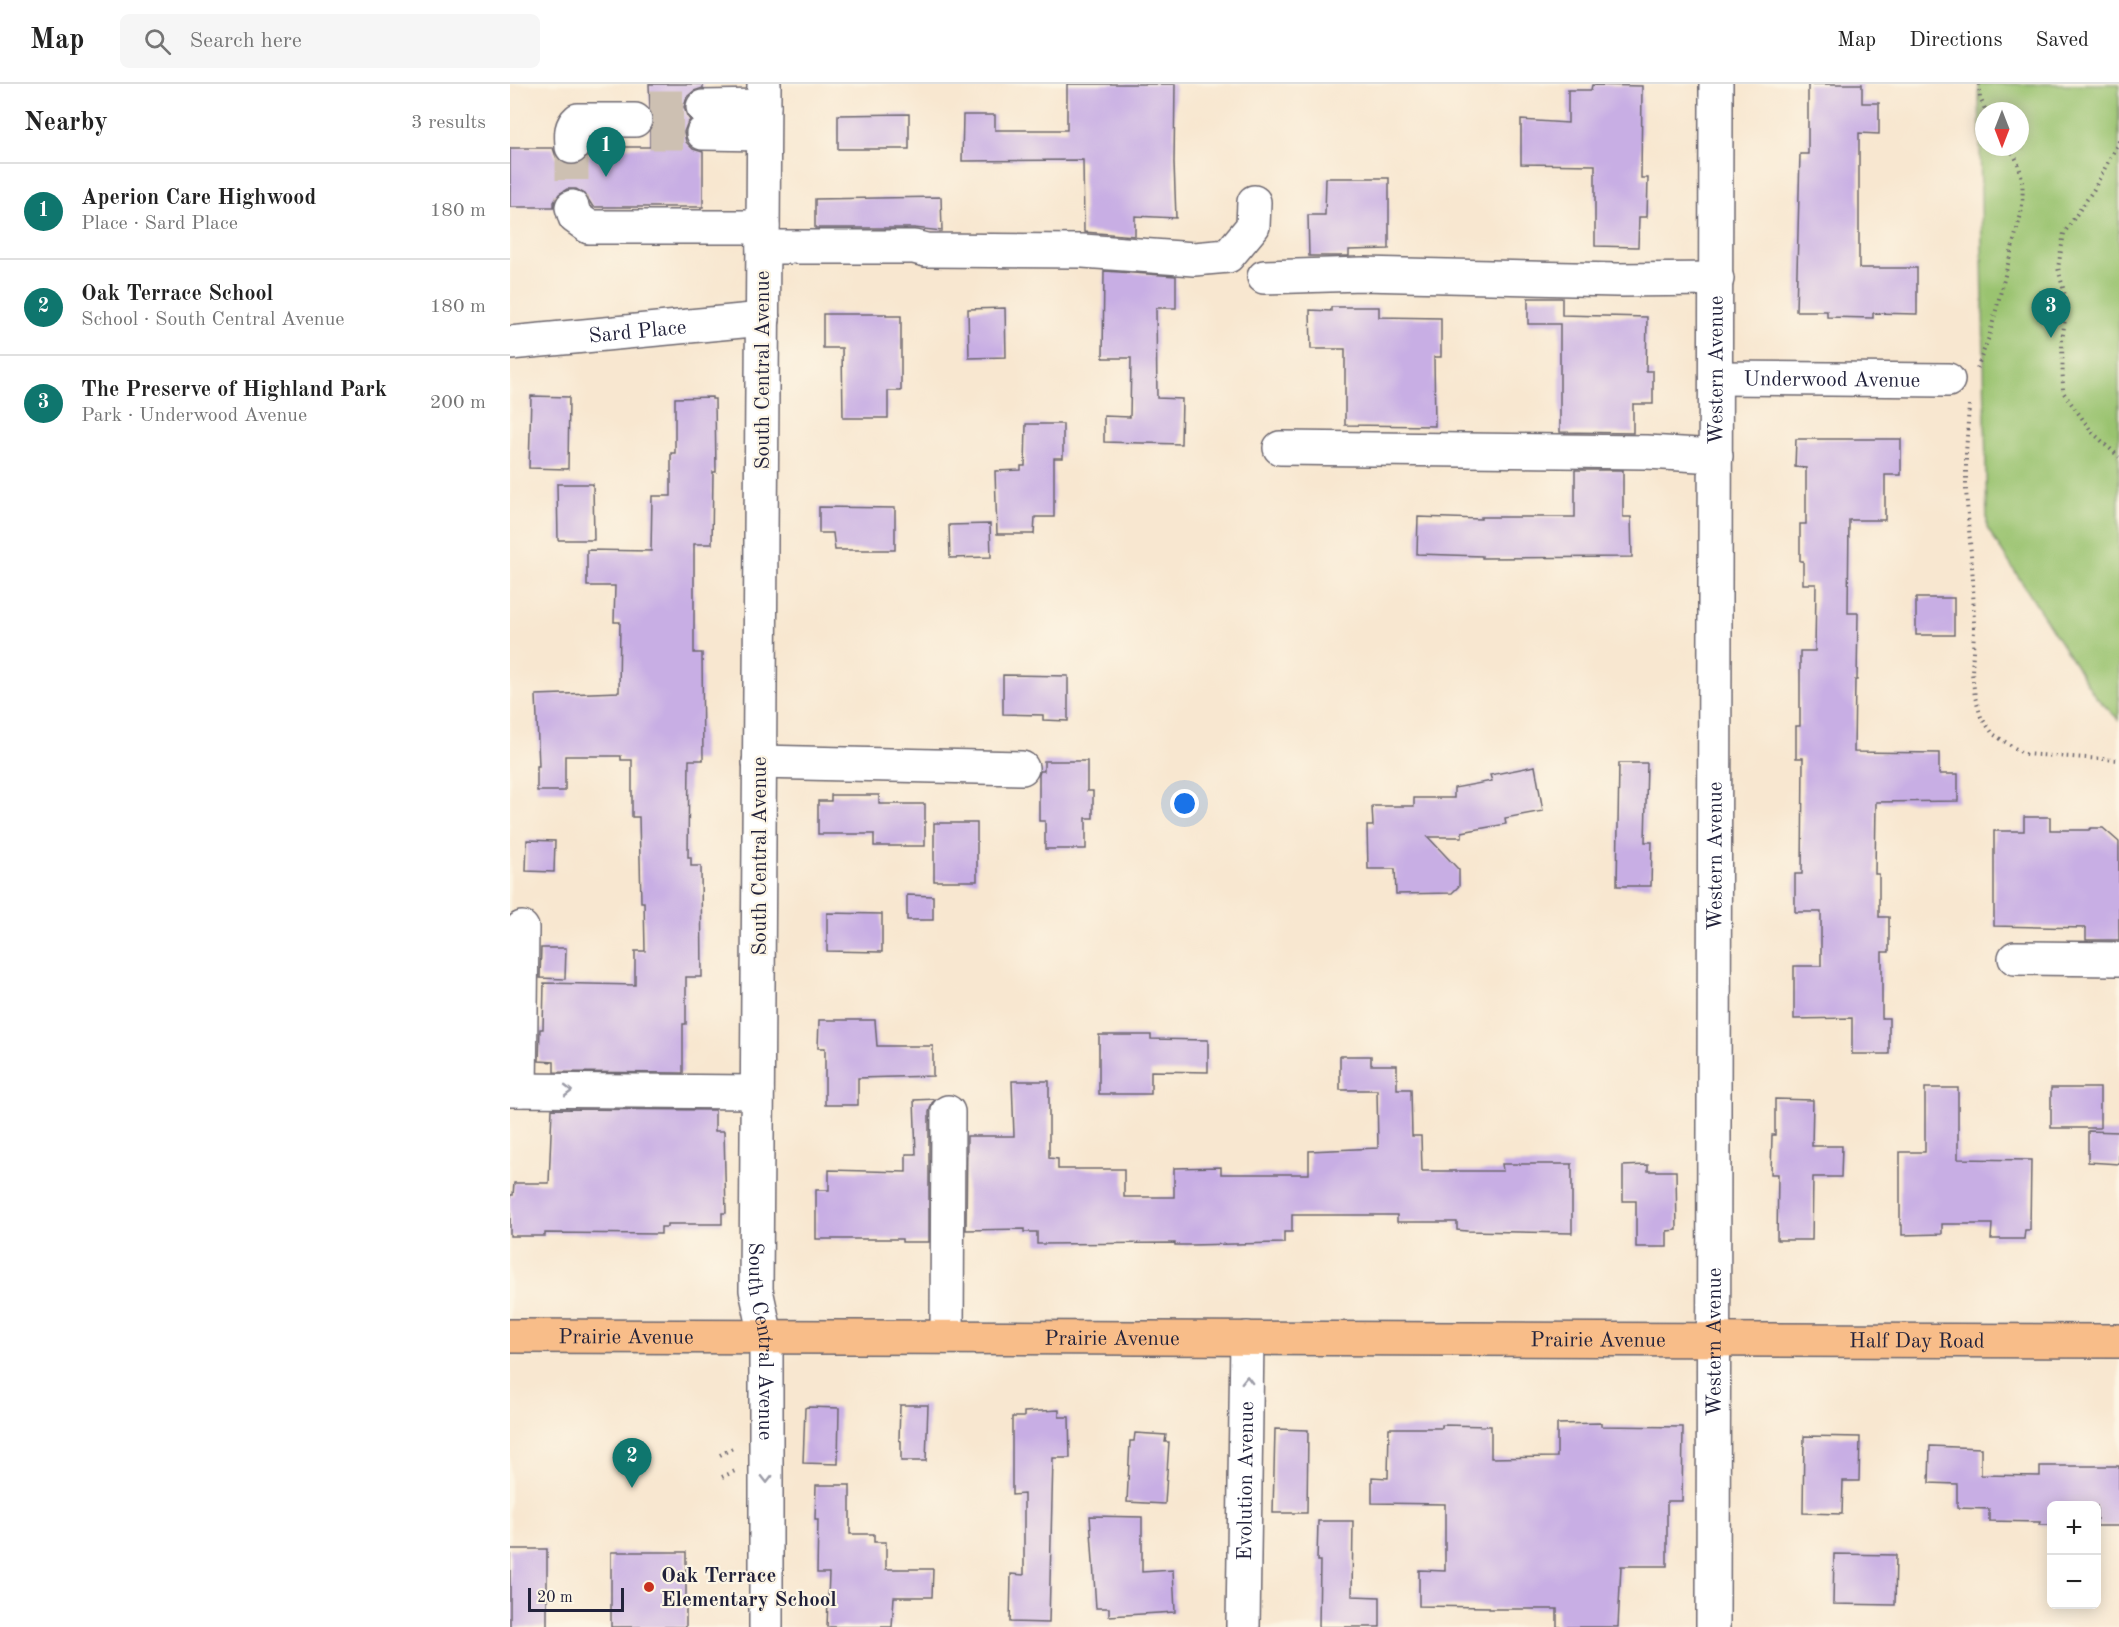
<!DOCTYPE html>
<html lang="en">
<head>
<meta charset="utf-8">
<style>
  :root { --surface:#fff; --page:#f6f6f6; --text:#222; --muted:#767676; --line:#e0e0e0; --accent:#0f766e }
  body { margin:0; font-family:"Old Standard TT",serif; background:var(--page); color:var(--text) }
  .controls { position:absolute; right:18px; bottom:18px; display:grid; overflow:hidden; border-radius:9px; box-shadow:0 3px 15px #0003 }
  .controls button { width:54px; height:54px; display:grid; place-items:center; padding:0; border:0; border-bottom:2px solid var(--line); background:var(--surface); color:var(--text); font:30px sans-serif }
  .compass { position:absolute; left:1465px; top:18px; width:54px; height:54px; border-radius:50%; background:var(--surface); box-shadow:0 3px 15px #0003; rotate:180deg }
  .scale { position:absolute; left:18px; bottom:15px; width:96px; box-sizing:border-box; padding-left:6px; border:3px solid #22223b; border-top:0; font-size:16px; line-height:21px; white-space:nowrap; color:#22223b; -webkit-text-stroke:4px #fcf5e5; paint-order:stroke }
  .you { position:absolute; left:675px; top:720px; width:21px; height:21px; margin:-15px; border:4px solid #fff; border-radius:50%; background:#1a73e8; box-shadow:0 0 0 9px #1a73e833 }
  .badge { display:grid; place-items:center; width:39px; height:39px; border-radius:50%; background:var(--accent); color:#fff; font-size:20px; font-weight:700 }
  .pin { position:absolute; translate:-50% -50px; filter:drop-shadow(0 2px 3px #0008) }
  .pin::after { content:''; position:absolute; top:32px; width:21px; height:18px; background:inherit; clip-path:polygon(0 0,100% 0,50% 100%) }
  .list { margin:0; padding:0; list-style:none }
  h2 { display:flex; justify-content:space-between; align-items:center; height:78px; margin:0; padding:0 24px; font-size:26px }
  h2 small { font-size:20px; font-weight:400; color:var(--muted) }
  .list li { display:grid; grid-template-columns:39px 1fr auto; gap:18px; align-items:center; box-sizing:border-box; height:96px; padding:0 24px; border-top:2px solid var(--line) }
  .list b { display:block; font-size:22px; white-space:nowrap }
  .list p { margin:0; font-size:20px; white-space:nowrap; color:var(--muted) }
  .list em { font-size:20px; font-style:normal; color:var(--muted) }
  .icon { flex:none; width:33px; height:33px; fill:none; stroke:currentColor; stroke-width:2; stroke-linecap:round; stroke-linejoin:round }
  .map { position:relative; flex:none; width:1609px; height:1543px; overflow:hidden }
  header { display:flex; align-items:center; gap:36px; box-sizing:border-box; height:84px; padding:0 30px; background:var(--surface); border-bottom:2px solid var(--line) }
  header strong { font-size:28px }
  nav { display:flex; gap:33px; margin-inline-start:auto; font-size:21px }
  .search { width:420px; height:54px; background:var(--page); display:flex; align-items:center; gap:15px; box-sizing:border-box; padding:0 21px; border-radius:9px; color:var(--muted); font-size:22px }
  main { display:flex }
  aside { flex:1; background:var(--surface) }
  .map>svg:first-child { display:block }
</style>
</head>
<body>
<header>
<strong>Map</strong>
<div class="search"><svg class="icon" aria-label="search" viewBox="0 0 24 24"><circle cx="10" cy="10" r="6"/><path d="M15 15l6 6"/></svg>Search here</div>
<nav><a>Map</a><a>Directions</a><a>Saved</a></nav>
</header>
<main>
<aside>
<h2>Nearby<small>3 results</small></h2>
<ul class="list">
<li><span class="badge">1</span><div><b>Aperion Care Highwood</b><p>Place · Sard Place</p></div><em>180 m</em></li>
<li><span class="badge">2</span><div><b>Oak Terrace School</b><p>School · South Central Avenue</p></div><em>180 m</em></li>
<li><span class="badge">3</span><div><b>The Preserve of Highland Park</b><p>Park · Underwood Avenue</p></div><em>200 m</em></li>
</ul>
</aside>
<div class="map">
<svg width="1609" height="1543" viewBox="0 0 1609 1543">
  <rect width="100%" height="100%" fill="#fcf5e5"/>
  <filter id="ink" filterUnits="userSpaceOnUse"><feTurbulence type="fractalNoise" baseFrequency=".0167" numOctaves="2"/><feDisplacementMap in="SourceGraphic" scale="12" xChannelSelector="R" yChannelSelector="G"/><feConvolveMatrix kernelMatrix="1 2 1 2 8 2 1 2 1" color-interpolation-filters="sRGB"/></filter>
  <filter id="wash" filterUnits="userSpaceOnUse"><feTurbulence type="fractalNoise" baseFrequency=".008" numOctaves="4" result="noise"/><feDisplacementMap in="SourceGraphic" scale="24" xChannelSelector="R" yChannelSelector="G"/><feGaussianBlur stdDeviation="1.35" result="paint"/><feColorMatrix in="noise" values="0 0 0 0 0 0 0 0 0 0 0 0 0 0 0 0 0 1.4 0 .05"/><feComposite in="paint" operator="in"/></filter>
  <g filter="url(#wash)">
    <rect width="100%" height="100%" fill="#f8e7d0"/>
    <path fill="#9ac36f" stroke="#5e7255" stroke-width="1.5" fill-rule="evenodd" d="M1469 0H1609V636L1585 612 1477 444ZM1474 27H1510V63H1474Z"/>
    <g id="blocks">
      <path fill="#c8aee4" d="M139 0H193V4L184 7 177 13 174 23 177 32 180 36 177 40 174 48 176 58 183 65 193 68V123H83L75 110 66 105H57L49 110 44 118V123H0V64H43L46 73 53 79 62 82 72 79 79 71 81 63H140V47L144 35 140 25Z
        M557 0H665L664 79 666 134 625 132V152L574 148 573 76 452 77 453 31H485V46H557Z
        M1298 0H1352V19H1369V50L1349 49V184H1407V230L1363 229V234L1317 233V227H1286L1290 70H1298Z
        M1082 1 1132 2 1131 94H1138L1137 133H1129L1128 163 1085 162V81L1011 80V36L1058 39V6H1081Z
        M399 30V65H328V31Z
        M816 94H879V165L839 166V172H799L798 131H815Z
        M431 113 432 147 404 144H305V115Z
        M594 187 666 192V224H646L647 314 672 315 671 360 594 358V332L620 333 621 274H593Z
        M1018 214H1052V231L1137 233 1136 287H1143V320H1123V349L1050 348V240H1018Z
        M821 223H869V233L931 234V273H924L925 342 835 341V265H801L800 226 821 227Z
        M495 224 496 273 459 274 458 225Z
        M313 230H376V232H391V307H378V334H333L332 264H313Z
        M21 312 59 313 58 385 19 384Z
        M202 313V315H205L206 388H203L202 460H184V569H192L193 676H179L178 773H181V782H191L192 893H176V940H173V989L44 988V978L29 977 30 945H33L34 899 125 901V867H135L134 818H131L129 733H122V676H111V672H55V707H27V682H29L26 611 109 608 110 538H104L105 502H77V466L141 467 142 412H161V369H165V314Z
        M516 340H553V374H544V433H525L524 450H487L485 387 511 386V382H515Z
        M1286 355H1391V391H1375V436H1339L1338 529H1348L1347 596H1345L1344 668 1429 669V690H1448V717L1366 718 1365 790H1369V833H1379V868H1372V934H1379V970H1342V934L1284 935V882H1311V828H1285V790H1292L1293 674H1286V642H1290V567H1305L1306 500H1293V477H1290V440H1296V384L1285 383Z
        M1065 386H1113V433H1121L1122 473 972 474V472L907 470 908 433 971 435V433H1065Z
        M47 400H83L84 456H48Z
        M309 423 385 424V466H325L323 449H309Z
        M480 440 481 473 440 474 439 441Z
        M1406 514H1444V551H1406Z
        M493 591 558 592V637L533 636V631L493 630Z
        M534 677H577V707H583V734H576V765H535V737H529V691L530 687H534Z
        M1109 679H1137L1135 758H1142L1141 802H1107Z
        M1025 682 1033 727 995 734 996 740 952 748V753H918L949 786V802L942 809 886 810 885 785H858L857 742H863L862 722H904V714H944V704L982 697 980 691Z
        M321 711H369V720H415V762H364V750H308V717H321Z
        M1514 733H1540V746H1579L1581 744H1593L1609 758V856H1576V844L1484 842V747H1514Z
        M424 739H467V797H424Z
        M17 756 45 757 44 788 16 787Z
        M397 811 423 812V836H397Z
        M317 829 372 830V868L317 867Z
        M31 864H56L55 895 30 894Z
        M309 936H365L367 962H423V992L348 994V1021H315V964H308Z
        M589 951H641V955L698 956V988L641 987V1010H589Z
        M830 972H861V981H887V1005H901L902 1052H911L912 1087H993L992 1080H1062V1149L957 1147 947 1146V1138H887V1131H782V1148H774V1159L680 1161H665V1159L527 1160V1148H514V1145L456 1146 457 1052H504L502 997H539V1074L548 1075V1085H614V1113H664V1084L711 1083V1090H799V1067L868 1064 867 1006H830Z
        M1415 1004H1448V1075L1521 1076 1520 1146H1515L1514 1155H1481L1482 1140H1432V1150L1392 1151V1141H1390V1068H1415Z
        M1541 1004H1590V1044H1541Z
        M426 1015 422 1019 419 1028V1158H392V1155H306V1106H319V1086L396 1088V1070H406L404 1016Z
        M1265 1015 1303 1016 1302 1062H1332L1331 1093H1303L1302 1156H1267L1268 1090H1261L1262 1051H1265Z
        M42 1025 205 1026V1047H214L216 1129H212V1140H157V1143H151V1150L35 1149V1152H0V1111H3L4 1099H39Z
        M1578 1047 1609 1048V1080L1578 1078Z
        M1138 1081V1087H1166L1167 1146 1157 1147V1163H1126V1117H1113V1082Z
        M390 1321H418L416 1377H391V1357L389 1356Z
        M297 1323 329 1324 328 1380 293 1379 295 1324Z
        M549 1326V1333H559L560 1374H543L539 1539 500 1538 501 1490 514 1491V1410L502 1411V1333H514V1328Z
        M1091 1339V1342L1173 1343 1172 1417H1157V1482H1111L1108 1543H1047V1525H979V1523L909 1522V1486L935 1487V1420L862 1419V1393L878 1394 879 1344H932V1341L981 1342V1374L1047 1373V1340Z
        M765 1345 798 1346 797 1429H763Z
        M625 1349 656 1351 655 1358H659L655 1420 617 1418 620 1357H624Z
        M1294 1352 1350 1353 1349 1397H1333L1332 1430 1293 1429Z
        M1420 1362 1471 1364V1391L1530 1392V1382H1609V1442H1587V1422H1542V1441H1529L1530 1438 1479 1437V1425L1447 1424V1400L1419 1399Z
        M306 1401H340V1450H364V1458H376V1485H423L422 1513H384L382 1543H317L319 1489H307L308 1436H305Z
        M580 1432 632 1433V1488L663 1486 665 1528 599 1532V1524H586Z
        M808 1437H843L842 1512 870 1513V1543H809L810 1477H807Z
        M0 1465H37V1543H0Z
        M101 1468H176V1543H101Z
        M1324 1470 1386 1471 1385 1521 1323 1520Z"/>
    </g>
  </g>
  <g filter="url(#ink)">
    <use href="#blocks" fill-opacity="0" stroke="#6d676f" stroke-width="1.5"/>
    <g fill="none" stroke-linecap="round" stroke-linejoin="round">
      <path stroke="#cdc0b2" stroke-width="33" stroke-dasharray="33 16" stroke-linecap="butt" d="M140 23H193
        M140 49H193
        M62 63V123"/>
      <g stroke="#6d676f" stroke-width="36">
        <g id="minor">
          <path id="s1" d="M254 0 246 1206 256 1252V1543"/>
          <path d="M193 23 254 22"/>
          <path d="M193 49 253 50"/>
          <path d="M62 63C62 53 59 44 68 36H125"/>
          <path d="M62 123 65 133 79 143H253"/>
          <path d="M253 163H404L416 166 573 167 684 175 718 172 743 142 744 118"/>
          <path d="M754 193 852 190 1107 196 1207 195"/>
          <path id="s2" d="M0 259 253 235"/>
          <path id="s3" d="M1206 294 1438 296"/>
          <path d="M770 364 1137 368 1206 372"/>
          <path d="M249 678 512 684"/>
          <path d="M1505 874 1609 875"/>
          <path d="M0 1006 247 1008"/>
          <path d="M10 1006 12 844"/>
          <path d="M437 1253 438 1028"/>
          <path id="s4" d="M733 1543 737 1254"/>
          <path id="s5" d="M1203 1543 1206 0"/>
        </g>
      </g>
      <g stroke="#6d676f" stroke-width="36">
        <g id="major">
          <path id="s6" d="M0 1252 1609 1257"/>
        </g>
      </g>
      <path stroke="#6d676f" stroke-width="4" stroke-dasharray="1.5 4.5" stroke-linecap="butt" d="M1469 0 1470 14 1476 27
        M1609 57 1584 105 1554 149 1548 184 1557 220 1552 257 1553 308 1582 348 1609 373
        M1467 284 1479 253 1511 130C1514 105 1514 84 1499 63
        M1459 321 1456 370V406L1463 496 1464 546 1462 589 1465 613 1471 633 1483 650 1514 670 1609 676
        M210 1371 223 1364
        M212 1393 225 1387"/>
      <use href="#minor" stroke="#fff" stroke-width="33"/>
      <use href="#major" stroke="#f8bd89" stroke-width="33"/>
    </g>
    <defs><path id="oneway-chevron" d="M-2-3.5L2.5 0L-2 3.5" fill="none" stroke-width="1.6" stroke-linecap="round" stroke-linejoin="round" transform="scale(1.5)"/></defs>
    <g stroke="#9c9ca7">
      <use href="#oneway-chevron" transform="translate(58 1007)"/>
      <use href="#oneway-chevron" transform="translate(737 1296) rotate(-89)"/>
      <use href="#oneway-chevron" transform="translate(257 1395) rotate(90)"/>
    </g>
  </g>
  <circle fill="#c8321e" stroke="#fcf5e5" stroke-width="2" cx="139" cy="1503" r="6"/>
  <g text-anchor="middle" stroke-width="4.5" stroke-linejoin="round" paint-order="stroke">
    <g font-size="21" fill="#22223b" stroke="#fcf5e5">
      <text dy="7" stroke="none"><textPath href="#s2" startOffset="128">Sard Place</textPath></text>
      <text transform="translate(252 286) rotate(-90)" y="7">South Central Avenue</text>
      <text dy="7" stroke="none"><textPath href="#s5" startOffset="1257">Western Avenue</textPath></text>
      <text dy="7" stroke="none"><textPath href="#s3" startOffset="116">Underwood Avenue</textPath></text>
      <text dy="7" stroke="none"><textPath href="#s5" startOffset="771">Western Avenue</textPath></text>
      <text transform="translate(249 772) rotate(-90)" y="7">South Central Avenue</text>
      <text dy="7" stroke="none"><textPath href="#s6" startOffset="116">Prairie Avenue</textPath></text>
      <text dy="7" stroke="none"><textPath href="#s6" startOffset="602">Prairie Avenue</textPath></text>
      <text dy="7" stroke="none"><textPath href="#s6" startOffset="1088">Prairie Avenue</textPath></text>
      <text dy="7" stroke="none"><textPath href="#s6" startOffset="1407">Half Day Road</textPath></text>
      <text dy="7" stroke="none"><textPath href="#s1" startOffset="1258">South Central Avenue</textPath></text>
      <text dy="7" stroke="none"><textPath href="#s5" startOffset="285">Western Avenue</textPath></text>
      <text dy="7" stroke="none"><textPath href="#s4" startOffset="146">Evolution Avenue</textPath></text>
    </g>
    <g font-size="21" font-weight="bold" fill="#22223b" stroke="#fcf5e5" text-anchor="start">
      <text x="151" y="1498">Oak Terrace<tspan x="151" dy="24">Elementary School</tspan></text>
    </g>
  </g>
</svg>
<div class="controls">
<button>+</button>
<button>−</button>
</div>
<svg class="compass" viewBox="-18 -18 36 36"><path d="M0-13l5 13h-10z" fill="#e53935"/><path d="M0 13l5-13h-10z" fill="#767676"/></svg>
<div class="scale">20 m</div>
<div class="you"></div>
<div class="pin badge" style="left:96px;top:93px">1</div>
<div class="pin badge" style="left:122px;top:1404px">2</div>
<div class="pin badge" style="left:1541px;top:254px">3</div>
</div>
</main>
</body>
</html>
